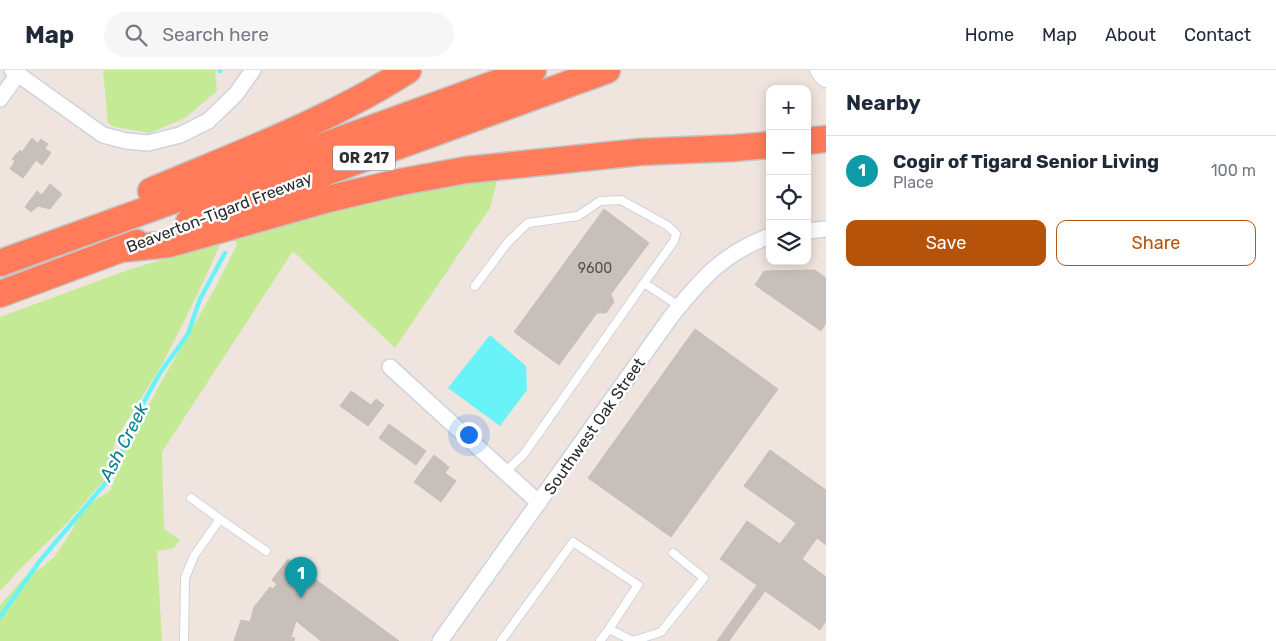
<!DOCTYPE html>
<html lang="en">
<head>
<meta charset="utf-8">
<style>
  :root { --surface:#fff; --page:#f6f6f7; --text:#1f2937; --muted:#747a83; --line:#e0e1e3; --accent:#b45309 }
  body { margin:0; font-family:Rubik,sans-serif; background:var(--page); color:var(--text) }
  .controls { position:absolute; right:15px; top:15px; display:grid; overflow:hidden; border-radius:10px; box-shadow:0 2px 12px #0003 }
  .controls button { width:45px; height:45px; display:grid; place-items:center; padding:0; border:0; border-bottom:1px solid var(--line); background:var(--surface); color:var(--text); font:25px sans-serif }
  .you { position:absolute; left:468px; top:364px; width:18px; height:18px; margin:-12px; border:4px solid #fff; border-radius:50%; background:#1a73e8; box-shadow:0 0 0 8px #1a73e833 }
  .badge { display:grid; place-items:center; width:32px; height:32px; border-radius:50%; background:var(--accent); color:#fff; font-size:16px; font-weight:700 }
  .pin { position:absolute; translate:-50% -41px; filter:drop-shadow(0 1px 2px #0008) }
  .pin::after { content:''; position:absolute; top:26px; width:18px; height:15px; background:inherit; clip-path:polygon(0 0,100% 0,50% 100%) }
  .list { margin:0; padding:0; list-style:none }
  h2 { display:flex; justify-content:space-between; align-items:center; height:65px; margin:0; padding:0 20px; font-size:21px }
  h2 small { font-size:16px; font-weight:400; color:var(--muted) }
  .list li { display:grid; grid-template-columns:32px 1fr auto; gap:15px; align-items:center; box-sizing:border-box; height:70px; padding:0 20px; border-top:1px solid var(--line) }
  .list b { display:block; font-size:19px; white-space:nowrap }
  .list p { margin:0; font-size:16px; white-space:nowrap; color:var(--muted) }
  .list em { font-size:16px; font-style:normal; color:var(--muted) }
  .actions { display:flex; gap:10px; padding:15px 20px }
  .actions a { flex:1; padding:11px 0; border:1px solid var(--accent); border-radius:10px; text-align:center; font-size:18px; color:var(--accent) }
  .actions .main { background:var(--accent); color:#fff }
  .icon { flex:none; width:28px; height:28px; fill:none; stroke:currentColor; stroke-width:2; stroke-linecap:round; stroke-linejoin:round }
  .map { position:relative; flex:none; width:826px; height:571px; overflow:hidden }
  header { display:flex; align-items:center; gap:30px; box-sizing:border-box; height:70px; padding:0 25px; background:var(--surface); border-bottom:1px solid var(--line) }
  header strong { font-size:24px }
  nav { display:flex; gap:28px; margin-inline-start:auto; font-size:18px }
  .search { width:350px; height:45px; background:var(--page); display:flex; align-items:center; gap:12px; box-sizing:border-box; padding:0 18px; border-radius:28px; color:var(--muted); font-size:19px }
  main { display:flex }
  aside { flex:1; background:var(--surface) }
  .map>svg:first-child { display:block }
</style>
</head>
<body>
<header>
<strong>Map</strong>
<div class="search"><svg class="icon" aria-label="search" viewBox="0 0 24 24"><circle cx="10" cy="10" r="6"/><path d="M15 15l6 6"/></svg>Search here</div>
<nav><a>Home</a><a>Map</a><a>About</a><a>Contact</a></nav>
</header>
<main>
<div class="map">
<svg width="826" height="571" viewBox="0 0 826 571">
  <rect width="100%" height="100%" fill="#efe4de"/>
  <path fill="#c5ea96" d="M103 0H215L217 21 185 48 150 63 115 57 108 53Z
    M497 110 490 138 395 278 293 181 162 382 164 459 180 470 174 478 157 481 162 571H0V535L26 506 43 497 55 486 73 459 79 440 110 421 126 380 160 314 214 220 237 175 234 168 407 119Z
    M221 172 201 217 163 293 117 367 105 409 67 453 24 495 0 521V247L131 199Z"/>
  <path fill="#69f3f9" d="M490 265 526 296 527 320 500 356 448 318Z"/>
  <g fill="none" stroke-linecap="round" stroke-linejoin="round">
    <path stroke="#69f3f9" stroke-width="4.5" d="M220 0V1
      M0 547 39 492 109 409 124 377 130 357 160 303 188 264 200 229 225 183"/>
  </g>
  <path fill="#c7bfb9" stroke="#cbbfb7" d="M32 68 38 73 41 69 48 74 45 78 51 83 42 95 36 90 23 108 10 99 15 91 12 89 20 80 22 82Z
    M50 114 62 124 50 139 38 136 31 142 25 137 37 121 42 125Z
    M604 139 649 173 611 224 614 232 606 243H597L559 295 514 262Z
    M815 200 826 208V253L821 261 755 215 764 201Z
    M695 259 778 319 671 467 588 408Z
    M351 321 371 335 376 329 384 335 368 356 340 336Z
    M389 354 426 381 416 395 379 368Z
    M770 380 826 420V475L817 468 802 489 826 507V551L820 560 720 489 747 451 780 474 796 453 744 416Z
    M434 385 449 397 445 403 456 411 441 432 414 412Z
    M288 489 399 571H321L296 551 291 567 295 568 294 571H234L241 550 250 552 254 537 270 517 273 519 277 514 272 510Z
    M757 515 765 521 729 571H717Z"/>
  <g fill="none" stroke-linecap="round" stroke-linejoin="round">
    <g stroke="#ccd4df" stroke-width="10">
      <path id="service" d="M475 216 508 172 528 153 578 146 600 131 621 130 668 156 676 164 674 171 644 213
        M505 402 524 384 644 213 679 236
        M191 428 220 449
        M184 571 185 508 194 486 220 449 266 481
        M501 571 573 472 638 515 609 559
        M600 571 609 559 633 571 661 562 704 508 673 483"/>
    </g>
    <g stroke="#ccd4df" stroke-width="18">
      <path id="minor" d="M12 0 103 65 126 71 148 73 180 65 208 51 236 24 253 0
        M0 29 18 4
        M807 161 826 159
        M390 297 539 433
        M440 571 670 248C700 210 723 183 770 166"/>
    </g>
    <g stroke="#ccd4df" stroke-width="22">
      <path id="secondary" d="M820 0 826 7"/>
    </g>
    <g stroke="#c4c4c4" stroke-width="29">
      <path id="motorway" d="M807 71 826 69
        M151 121C236 85 331 50 408 0
        M189 152 607 0
        M121 179 169 174 328 129 400 112 466 100 640 82 734 78 770 75
        M0 193 533 0
        M0 224 137 173"/>
    </g>
    <use href="#service" stroke="#fff" stroke-width="8"/>
    <use href="#minor" stroke="#fff" stroke-width="15"/>
    <use href="#secondary" stroke="#fff" stroke-width="20"/>
    <use href="#motorway" stroke="#ff7b59" stroke-width="26"/>
  </g>
  <g text-anchor="middle" stroke-width="5" stroke-linejoin="round" paint-order="stroke">
    <g font-size="14" fill="#53514f">
      <text x="595" y="203">9600</text>
    </g>
    <rect fill="#fff" stroke="#6b6b6b" stroke-width="1" x="333" y="75.5" width="62" height="25" rx="4"/>
    <g font-size="15" font-weight="bold" fill="#2c2c2c">
      <text x="364" y="93">OR 217</text>
    </g>
    <g font-size="16" fill="#2c2c2c" stroke="#fff">
      <text transform="translate(219 142) rotate(-21)" y="6">Beaverton-Tigard Freeway</text>
      <text transform="translate(594 356) rotate(-55)" y="6">Southwest Oak Street</text>
    </g>
    <g font-size="18" font-style="italic" fill="#048293" stroke="#fff">
      <text transform="translate(124 372) rotate(-63)" y="6">Ash Creek</text>
    </g>
  </g>
</svg>
<div class="controls">
<button>+</button>
<button>−</button>
<button><svg class="icon" aria-label="locate" viewBox="0 0 24 24"><circle cx="12" cy="12" r="6"/><path d="M12 2v4M12 18v4M2 12h4M18 12h4"/></svg></button>
<button><svg class="icon" aria-label="layers" viewBox="0 0 24 24"><path d="M12 4l9 5-9 5-9-5zM3 14l9 5 9-5"/></svg></button>
</div>
<div class="you"></div>
<div class="pin badge" style="left:301px;top:528px;background:#0f9aa8">1</div>
</div>
<aside>
<h2>Nearby<small></small></h2>
<ul class="list">
<li><span class="badge" style="background:#0f9aa8">1</span><div><b>Cogir of Tigard Senior Living</b><p>Place</p></div><em>100 m</em></li>
</ul>
<div class="actions"><a class="main">Save</a><a>Share</a></div>
</aside>
</main>
</body>
</html>
